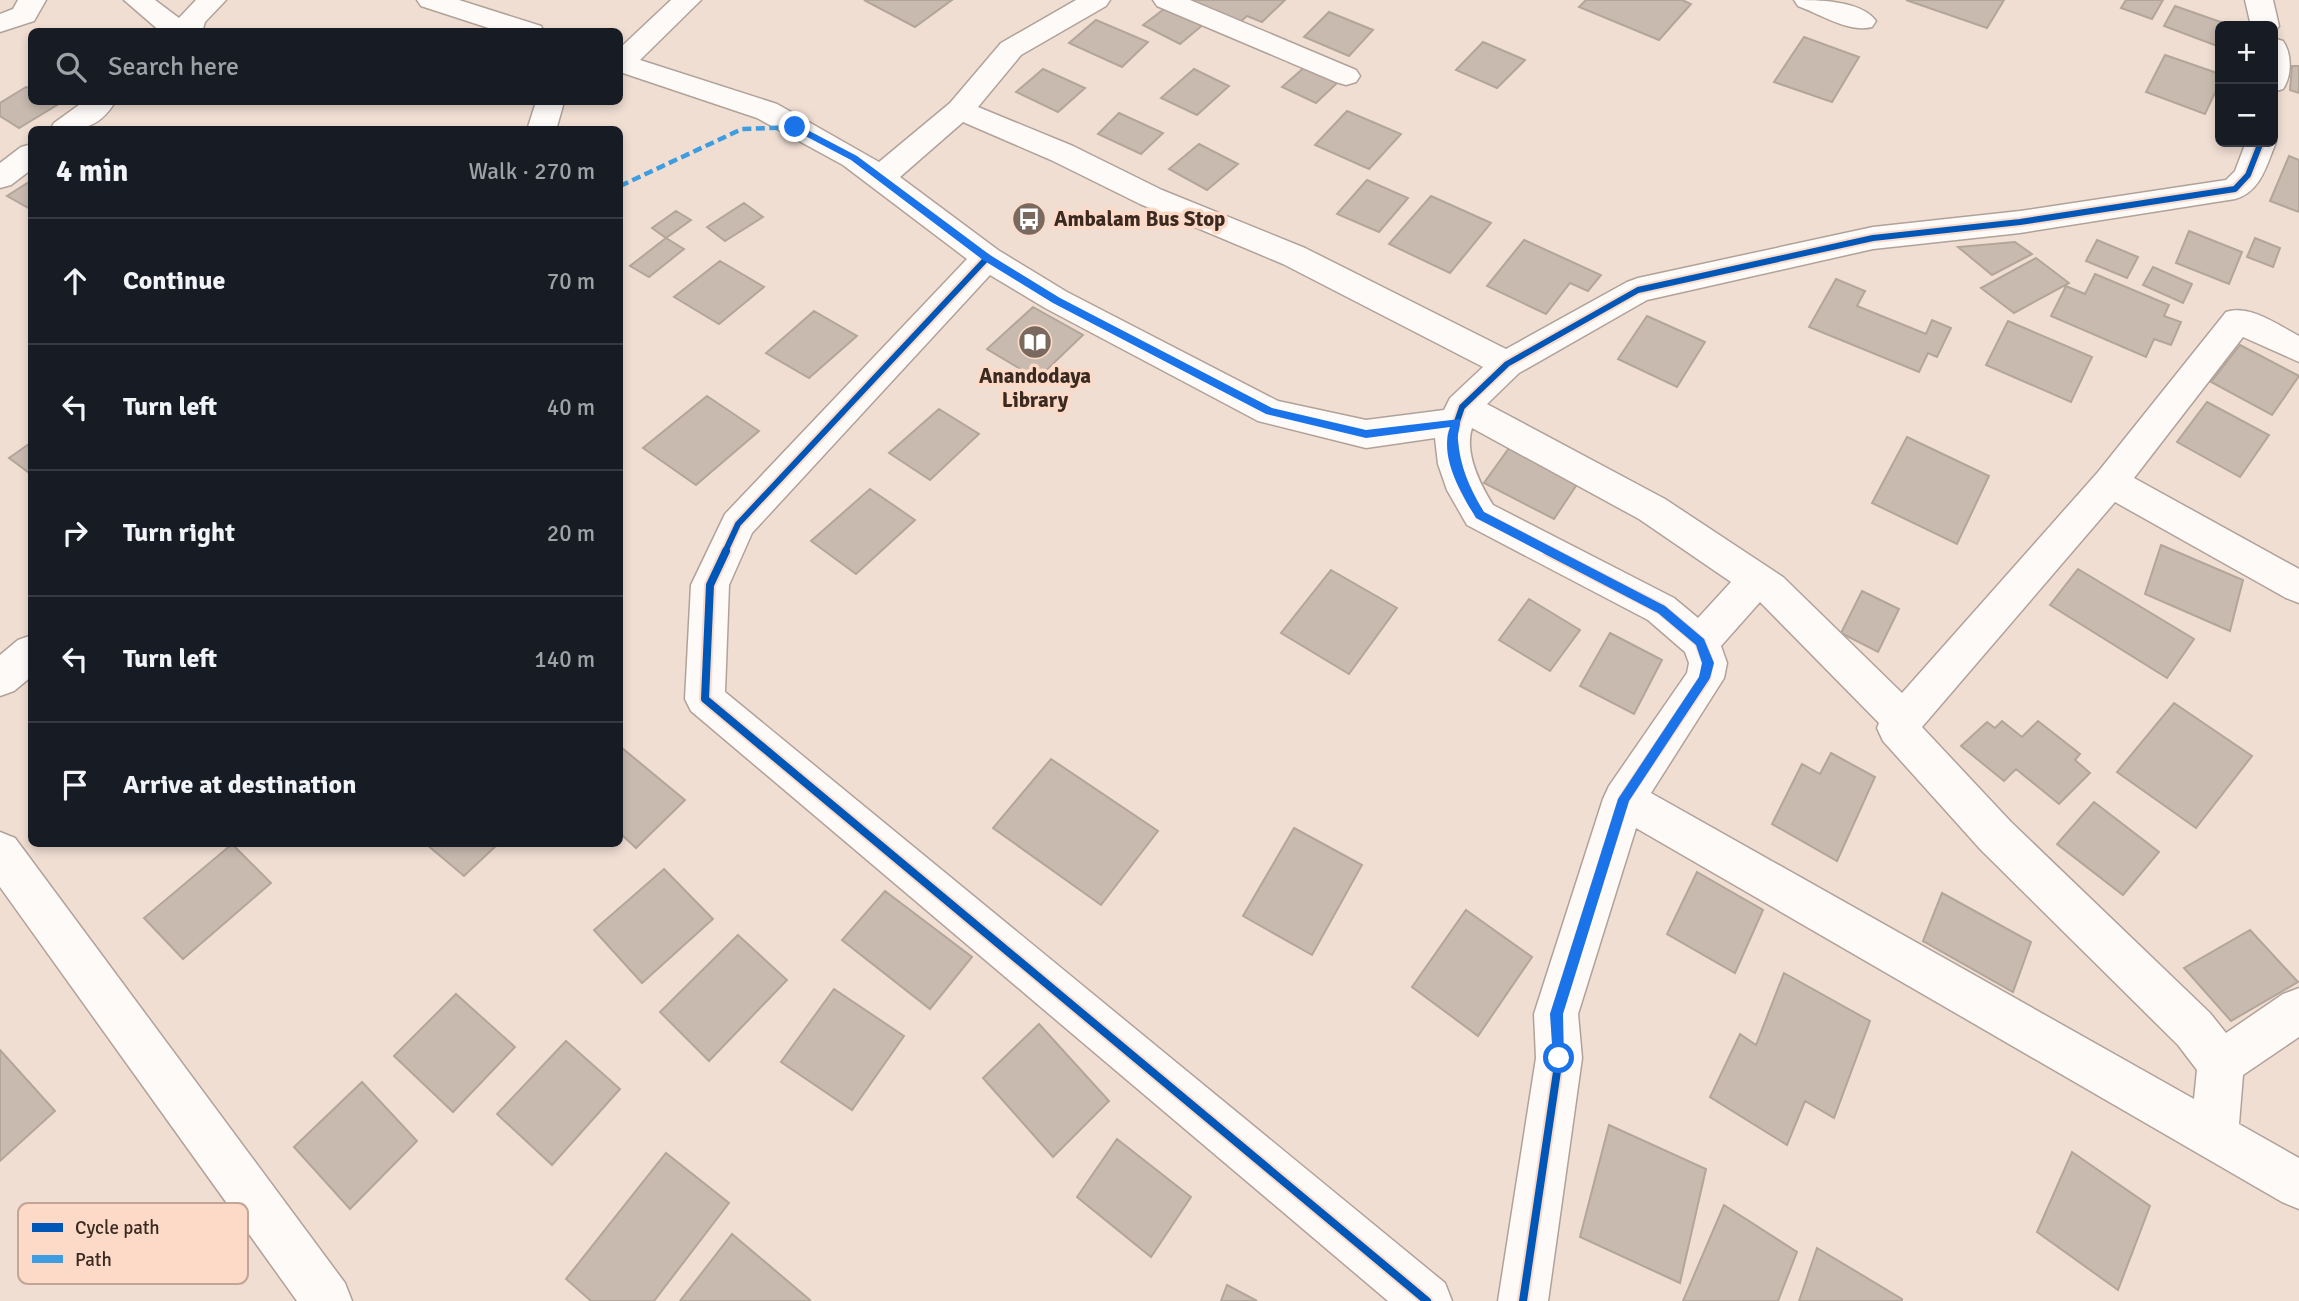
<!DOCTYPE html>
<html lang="en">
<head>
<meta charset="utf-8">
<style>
  :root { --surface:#171b24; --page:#20242c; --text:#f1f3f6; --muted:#9ea1a6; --line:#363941 }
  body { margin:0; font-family:Signika,sans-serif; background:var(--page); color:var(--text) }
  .controls { position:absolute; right:21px; top:21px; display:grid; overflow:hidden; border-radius:10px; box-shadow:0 4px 10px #0003 }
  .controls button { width:63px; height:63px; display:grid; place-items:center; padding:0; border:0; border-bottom:2px solid var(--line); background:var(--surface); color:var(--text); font:35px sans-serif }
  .stop { position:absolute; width:21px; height:21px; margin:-16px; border:5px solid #1a73e8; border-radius:50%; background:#fff }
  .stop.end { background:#1a73e8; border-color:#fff; box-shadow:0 2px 7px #0008 }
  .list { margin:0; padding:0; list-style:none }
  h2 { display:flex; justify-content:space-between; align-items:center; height:91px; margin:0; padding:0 28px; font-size:30px }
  h2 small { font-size:23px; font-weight:400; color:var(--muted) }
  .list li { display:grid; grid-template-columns:46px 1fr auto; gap:21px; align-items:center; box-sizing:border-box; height:126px; padding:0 28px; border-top:2px solid var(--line) }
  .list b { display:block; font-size:26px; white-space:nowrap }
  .list em { font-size:23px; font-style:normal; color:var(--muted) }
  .icon { flex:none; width:38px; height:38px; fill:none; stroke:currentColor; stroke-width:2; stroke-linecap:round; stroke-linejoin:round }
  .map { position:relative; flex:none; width:2299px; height:1301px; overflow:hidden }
  .search { position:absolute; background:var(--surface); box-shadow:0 4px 10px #0003; left:28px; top:28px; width:595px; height:77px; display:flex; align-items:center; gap:18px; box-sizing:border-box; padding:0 24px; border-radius:10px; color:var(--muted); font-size:26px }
  .panel { position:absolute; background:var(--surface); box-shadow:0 4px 10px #0003; left:28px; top:126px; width:595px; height:721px; border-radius:10px }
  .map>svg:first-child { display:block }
</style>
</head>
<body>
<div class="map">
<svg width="2299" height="1301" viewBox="0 0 2299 1301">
  <rect width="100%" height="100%" fill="#f0ded3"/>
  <path fill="#c8baaf" stroke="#b2a59a" stroke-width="2" d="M864 0H952L915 27Z
    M1187 0H1285L1262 22 1247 16 1240 22Z
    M1586 0H1682L1691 4 1659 40 1579 7Z
    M1906 0H2004L1987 28Z
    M2126 0H2163L2152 19 2121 8Z
    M1168 6 1205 23 1180 44 1143 25Z
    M2175 6 2232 26H2220V47L2164 26Z
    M1329 12 1373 30 1349 56 1304 37Z
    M1096 20 1148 42 1122 67 1069 43Z
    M1804 37 1859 57 1832 102 1774 82Z
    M1483 42 1525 60 1497 88 1456 70Z
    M2165 55 2220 74V82L2205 114 2146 92Z
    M1306 66 1339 81 1316 103 1282 87Z
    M2292 66H2299V93L2290 90Z
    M1043 69 1085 88 1058 112 1016 92Z
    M1194 69 1229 86 1197 115 1161 98Z
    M26 87 32 89V102H62L19 128 0 116V103Z
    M1347 111 1401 134 1369 169 1315 145Z
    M1119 113 1163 133 1141 154 1098 134Z
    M1199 144 1238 164 1207 190 1169 169Z
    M2289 156 2299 160V212L2270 201Z
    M32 180V210L7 196Z
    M1367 180 1408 198 1379 232 1337 214Z
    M1431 196 1491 223 1450 273 1389 244Z
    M744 203 763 217 725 241 707 227Z
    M676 211 691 220 666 238 652 228Z
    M2189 231 2242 252 2229 284 2176 263Z
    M666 238 684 249 649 277 630 266Z
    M2255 238 2280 248 2273 267 2247 257Z
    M1524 240 1601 275 1588 291 1570 283 1546 314 1487 286Z
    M2097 240 2138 257 2127 278 2086 261Z
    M2015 242 2032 254 1992 275 1958 247Z
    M2036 258 2069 283 2014 313 1981 288Z
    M720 261 764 287 719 324 674 297Z
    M2153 267 2192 284 2183 303 2143 285Z
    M2095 274 2169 305 2164 316 2181 322 2171 345 2154 339 2146 357 2051 316 2066 286 2085 294Z
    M1836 279 1865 291 1857 306 1926 334 1932 320 1951 328 1937 357 1928 353 1919 372 1809 327Z
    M1033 307 1083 335 1037 379 987 349Z
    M814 311 857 336 809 378 766 353Z
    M1647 316 1705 342 1677 387 1618 359Z
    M2008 321 2092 357 2071 402 1986 365Z
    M2240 345 2299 376 2272 415 2211 382Z
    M707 396 759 431 696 485 643 448Z
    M2207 402 2269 435 2240 477 2177 442Z
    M939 409 979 434 930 480 889 453Z
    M1907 437 1989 476 1957 544 1872 503Z
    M32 442V475L9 458Z
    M1509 448 1578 483 1554 519 1484 483Z
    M870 489 915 520 856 574 811 541Z
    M2161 545 2243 580 2230 631 2145 594Z
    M2078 569 2194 639 2167 678 2050 605Z
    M1331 570 1397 608 1349 674 1281 633Z
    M1862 591 1899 609 1878 652 1841 633Z
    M1529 599 1580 630 1550 671 1499 640Z
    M1610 633 1662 660 1634 714 1580 686Z
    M2174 703 2252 756 2196 828 2117 772Z
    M2002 721 2022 737 2038 721 2080 754 2075 760 2090 773 2059 804 2016 769 2004 781 1961 746 1987 722 1995 728Z
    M622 748 685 800 636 848 620 833V750Z
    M1831 753 1875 777 1837 861 1772 824 1802 764 1820 774Z
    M1051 759 1158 831 1101 905 993 828Z
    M2094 802 2159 852 2123 895 2057 844Z
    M1294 828 1362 865 1312 955 1243 916Z
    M232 844 271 883 183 959 144 918Z
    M426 844H498L464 876Z
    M664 869 713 919 642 983 594 930Z
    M1697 872 1763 910 1735 973 1667 934Z
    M885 891 972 957 930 1009 842 940Z
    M1942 893 2031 942 2013 992 1923 941Z
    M1466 910 1532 957 1478 1036 1412 987Z
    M2250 930 2298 982 2231 1021 2184 968Z
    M738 935 787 980 709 1061 660 1012Z
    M1784 973 1870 1021 1834 1118 1805 1101 1787 1145 1710 1097 1740 1034 1756 1045Z
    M834 989 904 1036 852 1110 781 1062Z
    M456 994 515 1047 453 1112 394 1056Z
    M1039 1024 1109 1101 1053 1157 983 1078Z
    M566 1041 620 1089 552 1165 497 1114Z
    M0 1050 55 1111 0 1161Z
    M362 1082 417 1141 350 1209 294 1147Z
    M1609 1125 1706 1169 1680 1283 1580 1237Z
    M1117 1139 1191 1197 1151 1257 1077 1197Z
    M2072 1152 2150 1206 2118 1290 2037 1232Z
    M666 1153 729 1203 654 1301H591L566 1279Z
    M1724 1205 1797 1252 1778 1301H1683Z
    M732 1234 810 1300 809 1301H680Z
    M1817 1248 1902 1299V1301H1799Z
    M1227 1285 1257 1301H1221Z"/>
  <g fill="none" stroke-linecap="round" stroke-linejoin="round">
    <g stroke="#b1a299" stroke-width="3">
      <path id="street" d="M18 0H46L34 21 0 32V14L13 9Z
        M124 0H155L179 18 196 0H226L205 22 202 32H161Z
        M417 0H459L541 26 544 32H501L421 6Z
        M671 0H701L640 60 777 104 879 162 950 103 1001 43 1076 0H1110L1106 6 1021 55 978 107 1073 146 1162 190 1305 248 1506 349 1627 282 1638 278 1873 227 2020 211 2226 180 2235 171 2246 142H2273V137L2276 142C2267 164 2261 192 2235 199L2020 233 1873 249 1647 300 1519 373 1487 404 1665 499 1783 577 1902 693 2098 472 2226 312C2250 304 2278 325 2299 336V362L2243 337 2134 478 2299 569V603L2286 598 2115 502 1922 727 2011 822 2210 1013 2226 1033 2283 994 2299 988V1037L2243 1075 2239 1124 2299 1158V1209L2282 1202 1636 828 1578 1014 1582 1058 1548 1301H1498L1536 1058 1534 1014 1603 799 1609 786 1687 673 1689 663 1685 652 1648 620 1467 525 1447 490 1438 464 1435 438 1366 448 1258 421 1045 308 990 275 752 533 729 585 725 692 1445 1283 1452 1301H1388L691 711 685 699 691 585 725 514 967 259 843 165 757 118 620 72V48ZM963 122 1051 160 1140 204 1283 264 1483 367 1450 398 1444 410 1366 420 1278 401 1067 292 998 250 900 177ZM1472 428 1639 519 1731 582 1698 618 1674 598 1493 505C1480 484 1464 453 1472 428ZM1760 602 1879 723 1877 728 1883 741 1981 850 2178 1045 2197 1070 2194 1099 1651 793 1724 678 1727 663 1721 646Z
        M1153 0H1190L1356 70 1360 76 1356 82 1346 85 1336 82 1157 6Z
        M1794 0C1817 0 1861 0 1876 21L1872 27C1849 33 1820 14 1798 6Z
        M2245 0H2273L2279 26 2275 32 2273 26H2251Z
        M2273 38 2283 41C2292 54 2292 76 2283 89L2273 92Z
        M83 102H115C98 130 79 130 50 130L54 123Z
        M536 102H564L556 130H527Z
        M32 144V169L11 185 0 188V163L21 147Z
        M32 635V676L14 691 0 696V655L18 640Z
        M0 832 15 838 345 1283 352 1301H297L0 887Z"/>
    </g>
    <use href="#street" fill="#fdfaf8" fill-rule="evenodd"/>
    <path stroke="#3e9ce0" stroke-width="4.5" stroke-dasharray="9 4.5" stroke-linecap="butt" d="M620 186 742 129 795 127"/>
    <g stroke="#fcdac7" stroke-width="10">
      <path id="cycleway-far1" d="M725 552 738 524 987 258
        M1552 552 1480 515 1465 490 1456 464 1452 436 1462 407 1507 364 1638 290 1873 238 2020 222 2235 189 2248 175 2261 142"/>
    </g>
    <g stroke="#fcdac7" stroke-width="12">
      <path id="cycleway" d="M726 551 710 585 705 699 1427 1301
        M1523 1301 1559 1058 1556 1014 1624 799 1705 678 1708 663 1700 642 1661 609 1548 551"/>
    </g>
    <use href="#cycleway-far1" stroke="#0057b8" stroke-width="6"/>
    <use href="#cycleway" stroke="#0057b8" stroke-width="8"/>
  </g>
  <path fill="#1a73e8" d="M792 125H798L857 156 990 255 1060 298 1272 408 1366 430 1460 419C1461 426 1457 433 1458 440 1460 467 1470 489 1484 512L1665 606 1704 639 1714 663 1710 678 1629 801 1563 1014 1564 1063H1554L1553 1058 1550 1014 1618 799 1699 677 1702 663 1696 645 1658 613 1476 518C1461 493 1439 457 1450 427L1366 438 1266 414 1053 303 983 260 851 160 792 129Z"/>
  <defs>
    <g id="bus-disc" transform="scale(1.75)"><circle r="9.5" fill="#7a695f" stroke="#fcdac7"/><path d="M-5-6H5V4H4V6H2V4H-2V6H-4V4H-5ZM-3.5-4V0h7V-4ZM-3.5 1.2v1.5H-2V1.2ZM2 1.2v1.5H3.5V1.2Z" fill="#fff"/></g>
    <g id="library-disc" transform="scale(1.75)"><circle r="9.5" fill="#7a695f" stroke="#fcdac7"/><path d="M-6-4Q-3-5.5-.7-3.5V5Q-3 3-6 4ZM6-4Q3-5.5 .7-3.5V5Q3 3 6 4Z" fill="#fff"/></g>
  </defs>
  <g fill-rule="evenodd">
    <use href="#bus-disc" x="1029" y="219"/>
    <use href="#library-disc" x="1035" y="342"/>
  </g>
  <g text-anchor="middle" stroke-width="7" stroke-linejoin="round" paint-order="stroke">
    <g font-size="21" font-weight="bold" fill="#3a2a21" stroke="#fcdac7" text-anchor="start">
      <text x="1054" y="226">Ambalam Bus Stop</text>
      <text x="1035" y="383" text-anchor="middle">Anandodaya<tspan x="1035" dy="24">Library</tspan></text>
    </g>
  </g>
  <rect x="18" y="1203" width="230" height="81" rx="10" fill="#fcdac7" stroke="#c2a595" stroke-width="2"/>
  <rect x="32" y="1223" width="31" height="9" fill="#0057b8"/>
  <rect x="32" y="1255" width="31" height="8" fill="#3e9ce0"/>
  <g font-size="19" fill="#3a2a21">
    <text x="75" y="1234">Cycle path</text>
    <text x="75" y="1266">Path</text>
  </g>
</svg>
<div class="controls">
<button>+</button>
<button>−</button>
</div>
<div class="stop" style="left:1559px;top:1058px"></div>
<div class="stop end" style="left:795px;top:127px"></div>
<div class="search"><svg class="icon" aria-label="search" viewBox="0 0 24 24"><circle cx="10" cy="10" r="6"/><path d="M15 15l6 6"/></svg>Search here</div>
<section class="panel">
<h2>4 min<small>Walk · 270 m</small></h2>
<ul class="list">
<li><svg class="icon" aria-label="ahead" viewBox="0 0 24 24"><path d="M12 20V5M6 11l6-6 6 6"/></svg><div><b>Continue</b></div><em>70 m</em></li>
<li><svg class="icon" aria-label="left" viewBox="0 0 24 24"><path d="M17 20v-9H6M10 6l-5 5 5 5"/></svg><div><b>Turn left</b></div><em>40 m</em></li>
<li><svg class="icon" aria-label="right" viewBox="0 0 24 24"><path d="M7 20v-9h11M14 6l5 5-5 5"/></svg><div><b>Turn right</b></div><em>20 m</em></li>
<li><svg class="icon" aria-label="left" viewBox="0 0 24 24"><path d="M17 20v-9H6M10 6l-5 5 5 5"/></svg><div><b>Turn left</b></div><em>140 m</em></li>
<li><svg class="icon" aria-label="arrive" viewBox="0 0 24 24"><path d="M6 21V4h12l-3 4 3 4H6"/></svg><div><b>Arrive at destination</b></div></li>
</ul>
</section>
</div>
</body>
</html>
